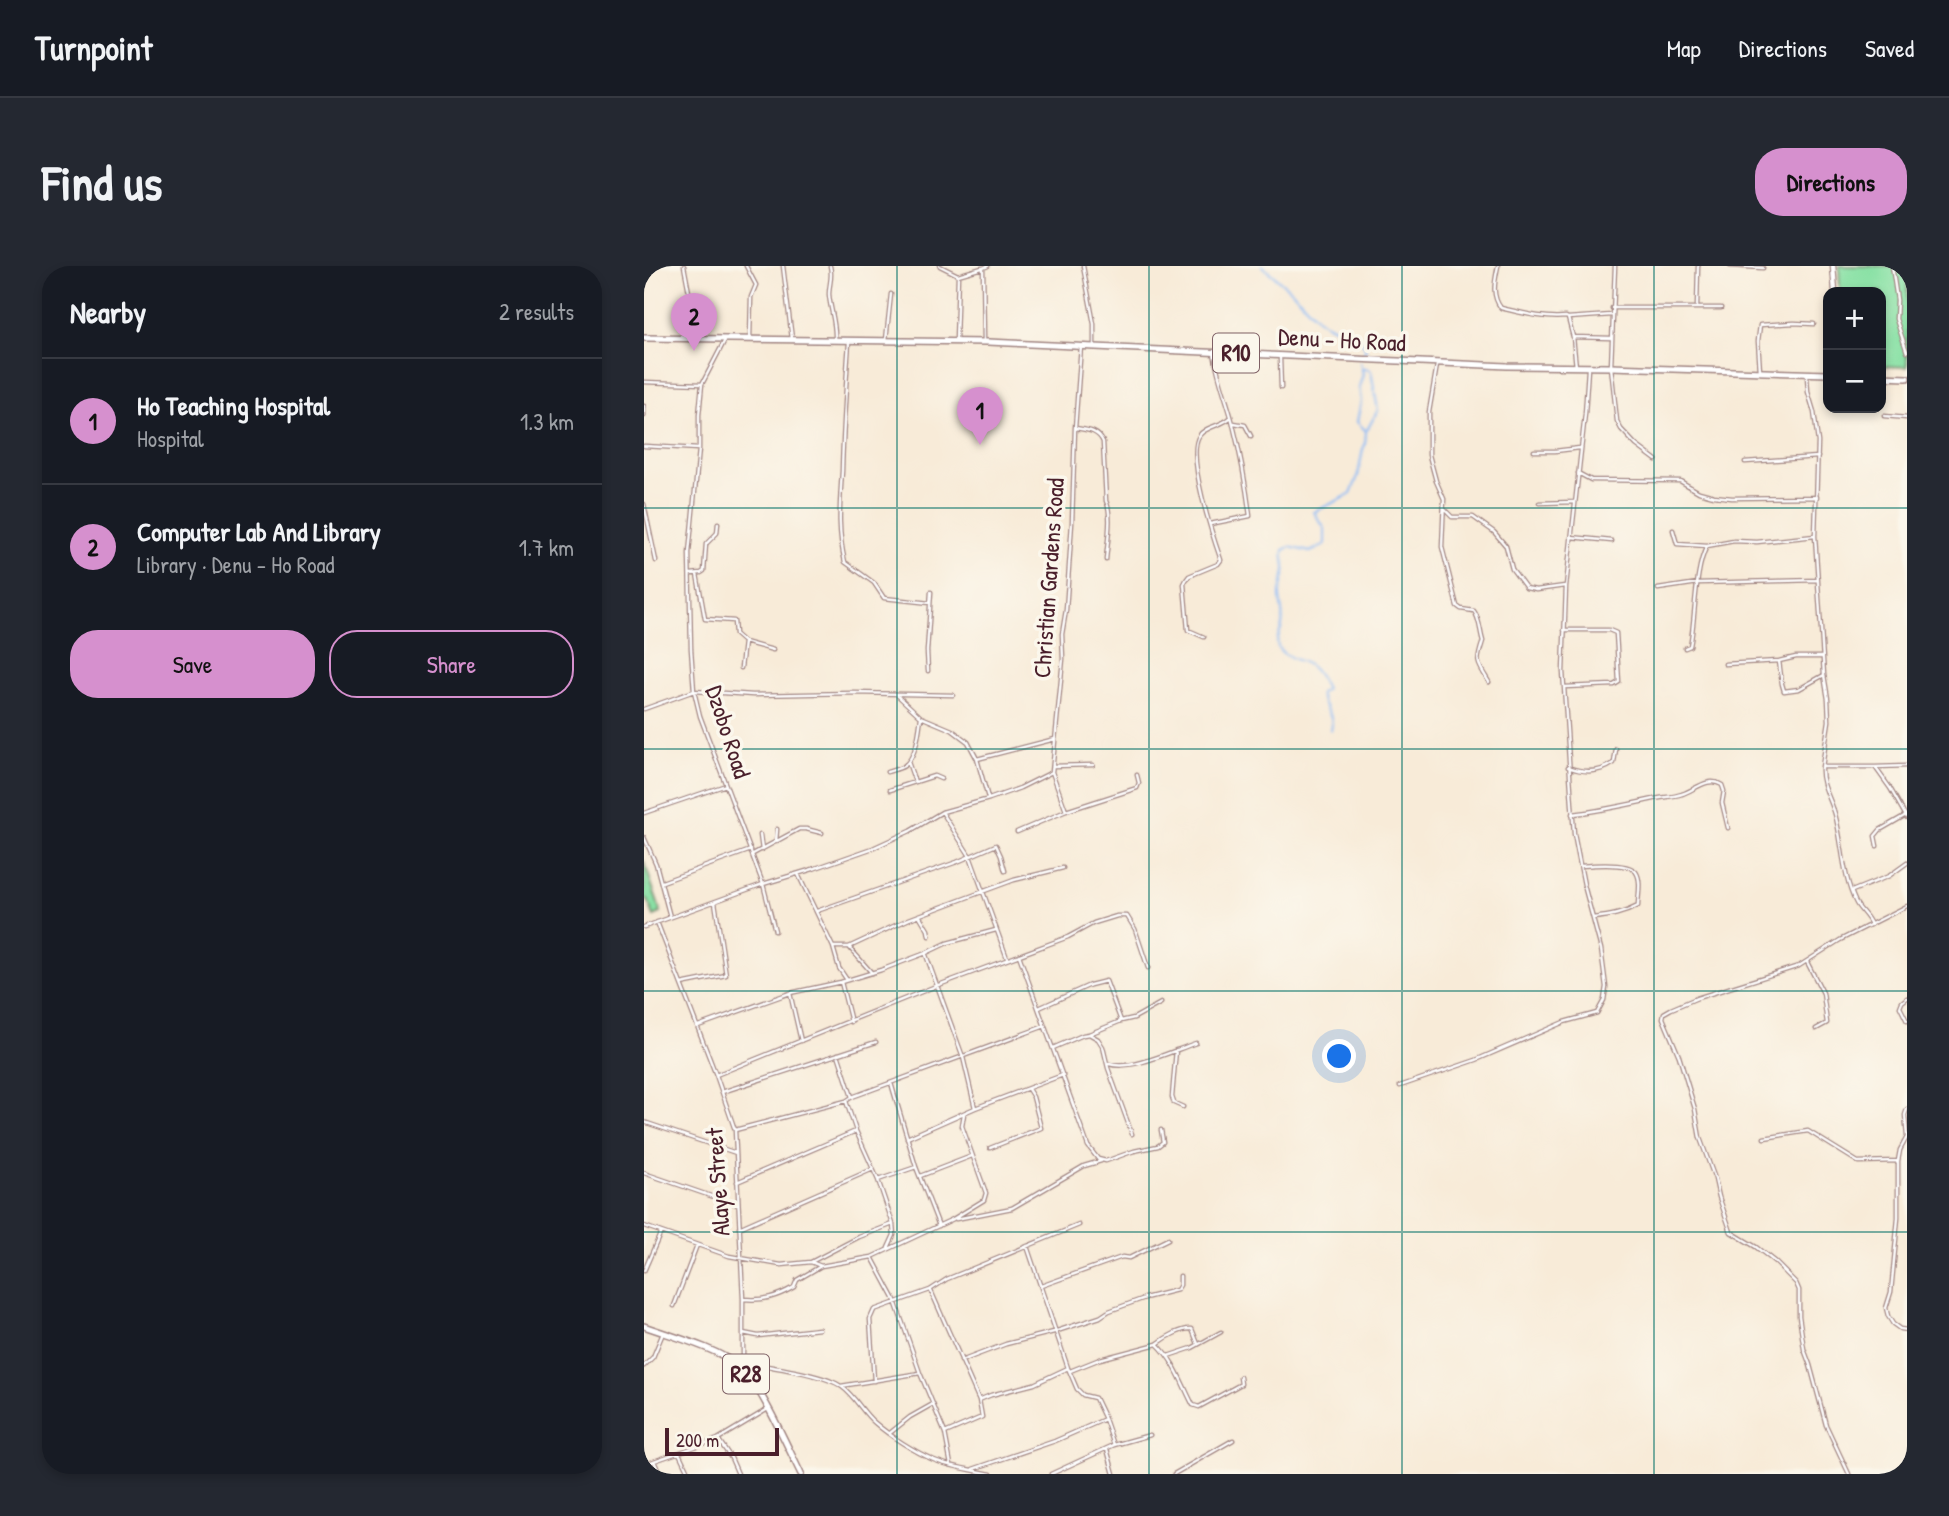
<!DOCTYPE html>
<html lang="en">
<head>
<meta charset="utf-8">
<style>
  :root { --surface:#171b24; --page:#242831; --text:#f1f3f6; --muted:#9ea1a6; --line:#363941; --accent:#d690ce }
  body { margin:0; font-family:"Patrick Hand",sans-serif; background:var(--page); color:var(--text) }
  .controls { position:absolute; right:21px; top:21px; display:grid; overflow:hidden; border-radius:14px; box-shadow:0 4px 10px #0003 }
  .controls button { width:63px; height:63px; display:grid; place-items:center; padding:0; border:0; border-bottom:2px solid var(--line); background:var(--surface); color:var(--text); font:35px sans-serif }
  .scale { position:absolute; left:21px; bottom:18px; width:114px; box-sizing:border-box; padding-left:7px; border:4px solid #4a1f2b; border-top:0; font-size:19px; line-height:24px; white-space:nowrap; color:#4a1f2b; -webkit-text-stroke:5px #fbf7ec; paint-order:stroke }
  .you { position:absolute; left:696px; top:791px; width:24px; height:24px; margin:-18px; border:5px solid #fff; border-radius:50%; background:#1a73e8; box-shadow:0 0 0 10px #1a73e833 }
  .badge { display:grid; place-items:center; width:46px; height:46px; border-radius:50%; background:var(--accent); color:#111; font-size:23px; font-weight:700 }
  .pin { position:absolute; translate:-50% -58px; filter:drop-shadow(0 2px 4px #0008) }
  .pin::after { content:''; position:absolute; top:37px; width:24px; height:21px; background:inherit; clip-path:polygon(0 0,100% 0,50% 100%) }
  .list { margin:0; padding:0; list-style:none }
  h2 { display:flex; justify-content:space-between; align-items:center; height:91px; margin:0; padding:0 28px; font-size:30px }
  h2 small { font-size:23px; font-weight:400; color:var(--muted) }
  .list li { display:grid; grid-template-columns:46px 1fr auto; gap:21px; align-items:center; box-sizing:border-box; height:126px; padding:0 28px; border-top:2px solid var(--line) }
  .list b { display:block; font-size:26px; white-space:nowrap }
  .list p { margin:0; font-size:23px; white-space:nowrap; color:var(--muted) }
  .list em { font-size:23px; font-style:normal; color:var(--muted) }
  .actions { display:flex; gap:14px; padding:21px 28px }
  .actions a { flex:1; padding:16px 0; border:2px solid var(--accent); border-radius:28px; text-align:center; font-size:24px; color:var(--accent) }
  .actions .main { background:var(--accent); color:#111 }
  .map { position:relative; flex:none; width:1263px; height:1208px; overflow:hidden; border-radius:28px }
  header { display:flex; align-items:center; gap:42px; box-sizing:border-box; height:98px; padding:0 35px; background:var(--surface); border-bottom:2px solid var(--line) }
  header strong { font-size:33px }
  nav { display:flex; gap:38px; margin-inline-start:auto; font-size:24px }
  .intro { display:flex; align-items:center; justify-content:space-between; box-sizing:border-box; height:168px; padding:0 42px }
  h1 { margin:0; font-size:49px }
  .button { padding:18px 32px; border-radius:28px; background:var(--accent); color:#111; font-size:24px; font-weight:700 }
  main { display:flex; gap:42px; padding:0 42px }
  aside { flex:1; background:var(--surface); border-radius:28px; box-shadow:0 4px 10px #0003 }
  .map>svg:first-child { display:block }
</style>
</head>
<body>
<header>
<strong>Turnpoint</strong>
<nav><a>Map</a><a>Directions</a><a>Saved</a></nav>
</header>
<div class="intro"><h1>Find us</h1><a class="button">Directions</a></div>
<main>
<aside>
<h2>Nearby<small>2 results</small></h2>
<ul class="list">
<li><span class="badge">1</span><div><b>Ho Teaching Hospital</b><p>Hospital</p></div><em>1.3 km</em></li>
<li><span class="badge">2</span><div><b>Computer Lab And Library</b><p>Library · Denu - Ho Road</p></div><em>1.7 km</em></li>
</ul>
<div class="actions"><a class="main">Save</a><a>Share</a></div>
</aside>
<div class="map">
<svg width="1263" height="1208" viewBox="0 0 1263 1208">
  <rect width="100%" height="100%" fill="#fbf7ec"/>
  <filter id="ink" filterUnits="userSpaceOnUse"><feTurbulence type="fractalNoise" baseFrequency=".0143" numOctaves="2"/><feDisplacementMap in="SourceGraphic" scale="14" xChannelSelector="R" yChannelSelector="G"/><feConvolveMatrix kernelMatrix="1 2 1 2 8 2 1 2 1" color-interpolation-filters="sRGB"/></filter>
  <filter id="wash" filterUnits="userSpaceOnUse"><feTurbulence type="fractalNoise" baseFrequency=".00686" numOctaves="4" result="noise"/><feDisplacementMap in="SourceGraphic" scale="28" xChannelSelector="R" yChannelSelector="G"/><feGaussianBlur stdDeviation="1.57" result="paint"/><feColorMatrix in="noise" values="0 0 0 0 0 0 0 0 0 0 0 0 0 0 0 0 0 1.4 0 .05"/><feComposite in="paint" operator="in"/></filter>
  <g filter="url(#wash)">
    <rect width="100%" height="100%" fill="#f8ebd8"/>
    <path fill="#89e1a5" stroke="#6a8068" stroke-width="2" d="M1195 0H1263V101L1237 100V26H1196Z
      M0 595 17 647 10 650 4 634 0 633Z"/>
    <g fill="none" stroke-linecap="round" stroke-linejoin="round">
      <path stroke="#89baf6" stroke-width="2" d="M618 0 649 26 675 54 696 65 715 71 722 83 719 89
        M719 103H723L727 105 734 144 723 164
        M687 464C691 445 678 443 676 427L682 423C678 415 673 405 666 400 658 394 644 393 637 385 629 377 636 368 638 359 640 350 637 341 636 332 635 322 640 314 641 305 642 298 638 291 640 284L646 281 666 286 681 279V263L670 246 707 228 714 210 719 183 721 179 722 165 713 156 717 135 715 121 719 108 716 96"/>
    </g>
  </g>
  <g filter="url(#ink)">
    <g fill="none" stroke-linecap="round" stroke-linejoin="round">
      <g stroke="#a18582" stroke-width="5">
        <path id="street" d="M40 0 49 47 48 72
          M102 0 112 19 107 31 106 72
          M139 0 148 73
          M186 0C189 12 185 17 185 28 186 43 192 57 191 73
          M296 0 314 9 338 2
          M439 0 450 58V79
          M854 0C851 15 847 29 857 42 879 47 899 53 922 51L924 52 929 71 932 101
          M971 0 967 101 973 155 977 163 992 179 1012 194
          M1086 0 1119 2
          M1248 0 1253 34 1252 53 1263 86
          M1053 41 1054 0
          M968 42H1077
          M924 52 968 49
          M929 71 967 72
          M242 74 247 28
          M312 75 314 9
          M340 75 339 2 344 0
          M205 76C202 119 199 162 198 205 196 238 193 263 201 296L230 317 240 332 286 337
          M636 92 637 122
          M793 99 785 146V189L792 215 800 233 798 281 813 340 817 343 830 345C836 353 836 366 839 375 832 397 832 395 845 416
          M1116 105 1114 75 1116 59 1150 57 1170 58
          M1163 110 1164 126 1170 146 1174 176 1171 270 1180 409 1184 433 1185 455 1178 501H1231L1246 522 1263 552
          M0 116 58 118
          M0 140V150
          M1240 150 1263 152
          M590 157 601 159 607 170
          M431 162C442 164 454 164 459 176L462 235C469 248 463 279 462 294
          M0 180 55 183
          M890 185H911L936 182
          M1101 196 1174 191
          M934 207 947 214 1036 215 1055 226 1070 230 1088 232 1173 231
          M895 237 930 236
          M0 238 12 295
          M800 243 808 251H829L850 266 862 280 868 303 882 322 892 324 921 320
          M566 258 606 250C602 218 596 186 588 154 582 131 573 110 570 86
          M1029 264 1033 278 1063 280
          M927 271 968 275
          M47 308 57 307 60 305 62 278 73 267 74 257
          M53 308 61 353 90 355 91 368 100 376 97 402
          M1014 323 1054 317 1174 314
          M920 364H965L972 367 975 416 970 419 920 421
          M560 371 544 364 540 318 542 314 545 310 574 298 577 294C569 271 542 190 555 170 561 160 579 160 587 151
          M100 376 129 384
          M1041 382 1046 380C1052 351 1050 304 1063 280L1090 275 1113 276 1171 270
          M1135 395 1138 418 1140 425 1155 423 1180 409
          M1081 398 1135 395 1152 391H1178
          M284 405 283 385 287 326
          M252 428 277 451 308 464 324 476 333 493 344 532
          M0 443 50 425 109 429 210 427 309 429
          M333 493 411 473
          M264 496 271 516
          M409 500 449 499
          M924 501C940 507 956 507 970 497L972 483
          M1231 501 1263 500
          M1178 502C1177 519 1186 531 1191 548 1199 577 1198 609 1212 637 1216 645 1224 650 1227 659
          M243 506C249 504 255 503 260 500 273 490 275 466 277 451
          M246 524 290 510 297 513
          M422 545 408 506 419 393 418 368 422 344 428 257 431 162 437 80
          M298 546 326 590 363 692
          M0 547 82 519
          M928 548C956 545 983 539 1010 533 1019 531 1029 531 1038 528 1051 524 1064 510 1078 519L1080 525 1078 537 1084 562
          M373 566 422 545 493 522 495 517 493 509
          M116 569 118 584
          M0 571 12 598 26 651
          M132 576 133 563
          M1233 580 1231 570 1236 564 1262 549
          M109 588 155 563H162L178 567
          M937 600C948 599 985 596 992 606 998 615 994 630 994 640 979 648 966 650 949 652
          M154 608 189 681 195 702 203 714
          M18 616 107 584
          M1208 625 1245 610 1263 597
          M173 645 313 596 352 579 357 590 361 605
          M275 649 284 664 285 670
          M13 656 72 809 91 864 99 1033V1096L96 1101
          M0 661 119 618 56 450 50 425 47 383 45 287 55 183V149L58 118 81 74
          M131 665 119 618 169 603 229 582 266 565 298 546 345 533 376 522 408 506
          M189 681H205L265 653 370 614 419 602
          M205 681 228 707
          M282 689 319 791 331 842
          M375 689 444 880 454 893 462 895 490 885 514 880 519 876 517 864
          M1163 696 1179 727 1183 757 1172 763
          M197 716 207 756
          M37 718 82 709 71 636
          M146 727 157 775
          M1263 732 1258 736 1256 741 1263 755
          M395 742 446 719 462 715 477 755
          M54 760 146 727 197 716 237 704 282 687 303 677 352 664
          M445 768 454 773 459 781 464 802 488 868
          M409 782 439 769 445 768 477 755 490 752 517 737
          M532 784 528 831 530 837 539 841
          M194 788 208 831
          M465 798C488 805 528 785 552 777
          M72 809 292 720 424 671 450 657 473 650H483L491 663 504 702
          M247 817 272 901 295 960
          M756 820 832 794 920 756 953 747 960 734 962 721 957 683 940 619 930 568 919 406 922 320 941 148 944 103
          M78 826 232 776
          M202 835 212 865 234 914 249 958 250 969 244 982
          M1263 843 1261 849 1263 871 1256 884 1254 895V952L1247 1026 1242 1042 1244 1050 1249 1058 1256 1063 1263 1064
          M0 856 92 887
          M91 864 202 835 208 831 401 760
          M263 872 331 842 419 809
          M1120 872 1164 865 1214 896 1254 895
          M346 882 397 862 389 831 384 823
          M0 907 93 939
          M276 910 328 890
          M234 914 272 901
          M93 916 212 865
          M312 953 368 942 440 900 457 895
          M0 960 85 990 137 999 167 996 215 971 249 958
          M95 962 229 903
          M383 980 424 1102 433 1123 439 1129 451 1132 461 1153
          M228 991 250 1032 276 1107 301 1167 307 1199
          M167 996 177 1000 228 991 309 953 340 934 342 927 318 860 320 848
          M0 1005 17 966
          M397 1020 478 991 485 992 524 973
          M287 1025 335 1134
          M99 1033C119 1035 133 1031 150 1021L153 1014 177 1000
          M30 1040 53 979
          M99 1067 114 1070 175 1063
          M513 1078C531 1095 538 1118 549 1139L555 1141 597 1118 596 1111
          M524 1090 548 1082 577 1066
          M317 1095 362 1078 410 1066 456 1051 465 1045 501 1032 533 1024 536 1019V1010
          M99 1096C122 1100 182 1108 198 1121 211 1130 218 1146 231 1157 246 1170 271 1186 290 1194 307 1201 329 1204 347 1208
          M0 1100 9 1091 19 1067
          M426 1105 456 1093 513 1078C522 1071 538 1062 548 1063L554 1078
          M230 1115 226 1053 230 1044 286 1024 303 1013 435 959
          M197 1120 276 1107
          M246 1167 266 1151 289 1138
          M301 1167 338 1151 335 1134 347 1129 390 1118 424 1102
          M74 1173 87 1192 94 1208
          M463 1183 470 1208
          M35 1187 45 1208
          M10 1195 74 1173 124 1143
          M0 1199 10 1195 16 1208
          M329 1203 411 1175 461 1153 470 1179
          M407 1208 470 1179 506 1169
          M530 1208 589 1174
          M1205 1208 1182 1159 1166 1099 1160 1083 1155 1050V1024L1152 1017 1131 996 1112 981 1087 966 1075 931 1071 913 1056 872 1051 843 1035 790 1019 752 1020 747 1027 743 1053 732 1155 700 1196 674 1263 640"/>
      </g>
      <g stroke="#a18582" stroke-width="7">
        <path id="secondary" d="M1189 0 1191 26
          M1183 108 1184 100"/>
      </g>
      <g stroke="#a18582" stroke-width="8">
        <path id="primary" d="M0 72 344 76 863 100 967 101 1184 108
          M1237 111 1263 112
          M0 1060C30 1071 70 1081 95 1100 116 1117 144 1182 157 1208"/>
      </g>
      <use href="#street" stroke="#fff" stroke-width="2.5"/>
      <use href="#secondary" stroke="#fff" stroke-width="4.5"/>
      <use href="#primary" stroke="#fff" stroke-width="5"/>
    </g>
  </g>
  <path fill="none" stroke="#0f766e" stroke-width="2" stroke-opacity="0.55" d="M253 0V1208M505 0V1208M758 0V1208M1010 0V1208M0 242H1263M0 483H1263M0 725H1263M0 966H1263"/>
  <g text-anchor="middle" stroke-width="7" stroke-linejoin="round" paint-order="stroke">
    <g fill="#fbf7ec" stroke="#7f6065" stroke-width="2">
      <rect x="569" y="67.5" width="46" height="39" rx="5"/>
      <rect x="79" y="1088.5" width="46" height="39" rx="5"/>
    </g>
    <g font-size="23" font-weight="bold" fill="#4a1f2b">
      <text x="592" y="95">R10</text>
      <text x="102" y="1116">R28</text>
    </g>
    <g font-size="24" fill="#4a1f2b" stroke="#fbf7ec">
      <text transform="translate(698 74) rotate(3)" y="8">Denu - Ho Road</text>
      <text transform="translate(405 312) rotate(-86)" y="8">Christian Gardens Road</text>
      <text transform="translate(84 466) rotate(72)" y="8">Dzobo Road</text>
      <text transform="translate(74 916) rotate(-94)" y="8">Alaye Street</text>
    </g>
  </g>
</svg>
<div class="controls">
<button>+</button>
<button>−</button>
</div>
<div class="scale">200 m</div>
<div class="you"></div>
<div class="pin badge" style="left:336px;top:179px">1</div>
<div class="pin badge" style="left:50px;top:85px">2</div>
</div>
</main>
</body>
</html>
